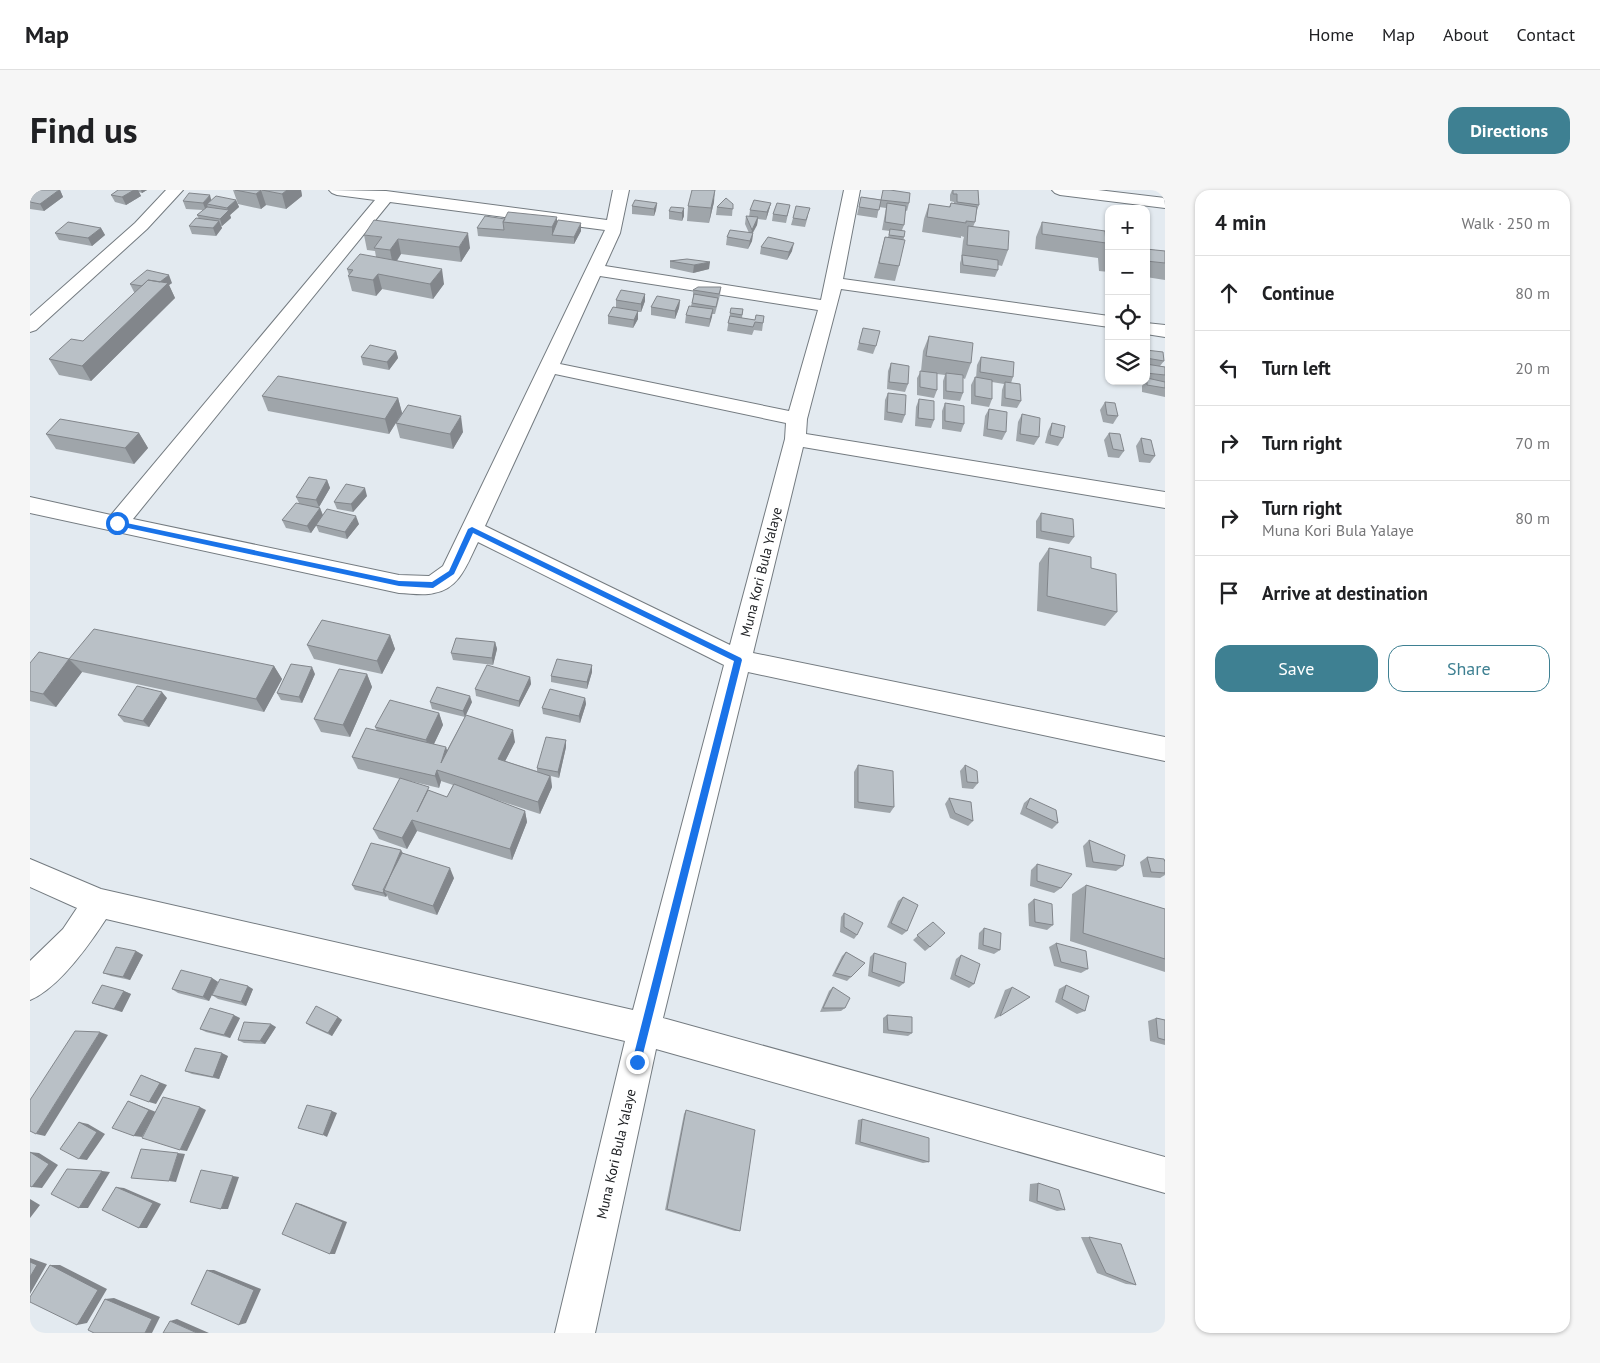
<!DOCTYPE html>
<html lang="en">
<head>
<meta charset="utf-8">
<style>
  :root { --surface:#fff; --page:#f6f6f6; --text:#202124; --muted:#757577; --line:#e0e0e0; --accent:#3e8092 }
  body { margin:0; font-family:"PT Sans",sans-serif; background:var(--page); color:var(--text) }
  .controls { position:absolute; right:15px; top:15px; display:grid; overflow:hidden; border-radius:10px; box-shadow:0 1px 4px #0004 }
  .controls button { width:45px; height:45px; display:grid; place-items:center; padding:0; border:0; border-bottom:1px solid var(--line); background:var(--surface); color:var(--text); font:25px sans-serif }
  .stop { position:absolute; width:15px; height:15px; margin:-11px; border:4px solid #1a73e8; border-radius:50%; background:#fff }
  .stop.end { background:#1a73e8; border-color:#fff; box-shadow:0 1px 5px #0008 }
  .list { margin:0; padding:0; list-style:none }
  h2 { display:flex; justify-content:space-between; align-items:center; height:65px; margin:0; padding:0 20px; font-size:21px }
  h2 small { font-size:16px; font-weight:400; color:var(--muted) }
  .list li { display:grid; grid-template-columns:32px 1fr auto; gap:15px; align-items:center; box-sizing:border-box; height:75px; padding:0 20px; border-top:1px solid var(--line) }
  .list b { display:block; font-size:19px; white-space:nowrap }
  .list p { margin:0; font-size:16px; white-space:nowrap; color:var(--muted) }
  .list em { font-size:16px; font-style:normal; color:var(--muted) }
  .actions { display:flex; gap:10px; padding:15px 20px }
  .actions a { flex:1; padding:11px 0; border:1px solid var(--accent); border-radius:15px; text-align:center; font-size:18px; color:var(--accent) }
  .actions .main { background:var(--accent); color:#fff }
  .icon { flex:none; width:28px; height:28px; fill:none; stroke:currentColor; stroke-width:2; stroke-linecap:round; stroke-linejoin:round }
  .map { position:relative; flex:none; width:1135px; height:1143px; overflow:hidden; border-radius:15px }
  header { display:flex; align-items:center; gap:30px; box-sizing:border-box; height:70px; padding:0 25px; background:var(--surface); border-bottom:1px solid var(--line) }
  header strong { font-size:24px }
  nav { display:flex; gap:28px; margin-inline-start:auto; font-size:18px }
  .intro { display:flex; align-items:center; justify-content:space-between; box-sizing:border-box; height:120px; padding:0 30px }
  h1 { margin:0; font-size:35px }
  .button { padding:12px 22px; border-radius:15px; background:var(--accent); color:#fff; font-size:18px; font-weight:700 }
  main { display:flex; gap:30px; padding:0 30px }
  aside { flex:1; background:var(--surface); border-radius:15px; box-shadow:0 1px 4px #0004 }
  .map>svg:first-child { display:block }
</style>
</head>
<body>
<header>
<strong>Map</strong>
<nav><a>Home</a><a>Map</a><a>About</a><a>Contact</a></nav>
</header>
<div class="intro"><h1>Find us</h1><a class="button">Directions</a></div>
<main>
<div class="map">
<svg width="1135" height="1143" viewBox="0 0 1135 1143">
  <rect width="100%" height="100%" fill="#e3eaf0"/>
  <g fill="none" stroke-linecap="round" stroke-linejoin="round">
    <g stroke="#747b80" stroke-width="2">
      <path id="minor" d="M136 0H153L117 39 6 140 0 142V126L105 33Z
        M299 0 356 1 577 30 583 0H599L590 43 575 76 791 110 814 0H830L813 89 1079 126V137L811 99 777 229 776 244 1135 302V318L773 257 723 463 1135 547V571L718 482 633 828 1135 967V1003L626 859 565 1143H525L595 851 76 729C59 755 29 798 0 810V771L33 739 47 718 0 697V669L71 699 603 820 694 475 448 352C438 372 430 399 404 403 393 406 380 403 369 403L0 323V307L81 325 345 10 307 5 302 3ZM360 12 575 40 413 376 399 386 369 385 103 329ZM570 86 788 120 759 221 530 174ZM525 184 756 233 755 249 700 455 455 336Z
        M1022 0H1068L1135 8V18L1030 5 1025 3Z
        M1116 133 1135 135V147L1116 144Z"/>
    </g>
    <use href="#minor" fill="#fff" fill-rule="evenodd"/>
  </g>
  <path fill="#9fa5aa" fill-rule="evenodd" d="M4 0H30L33 7 14 21 0 19V3Z
    M88 0H117L112 3 109 2 111 6 96 15 85 12 81 5Z
    M203 0H271L272 6 256 19 236 15 231 19 208 14Z
    M922 0H948L949 15 947 20 945 32 943 37 978 60 972 76 968 75V80L965 87 930 83V73L931 70 933 51 934 47 931 46V48L892 42 894 29 899 14 919 17 921 13 924 14V12L920 11V5Z
    M831 7 879 13 877 21 875 20 874 35 872 40 874 47 869 76 865 91 844 88 855 47H858L860 41 852 40 856 18 849 17 847 28 827 25Z
    M206 10 209 17 200 25 201 28 192 36H191L192 38 186 46 162 44 159 36 169 29 167 25 173 20 156 19 153 11Z
    M684 12 679 33 657 31 658 16Z
    M627 13 626 20 624 26 602 24V16Z
    M741 13 739 20 736 30 728 29 727 35 723 43 722 51 718 59 696 55 697 47 719 43 715 34 716 26 719 27 720 20Z
    M703 14 702 26 686 25 687 17Z
    M760 15 756 33 742 31 743 24Z
    M654 18V26L652 31 639 29V21Z
    M778 26 775 37 761 35 763 28Z
    M475 29 527 32 551 41 544 54 448 46 447 38Z
    M1012 32 1076 53 1068 68 1005 59 1006 47Z
    M71 38 75 45 62 56 29 50 25 43Z
    M334 45 440 58 431 72 371 64 367 71 414 94 403 109 352 99 346 106 322 101 318 86 319 85 317 79 346 67 345 61 337 60Z
    M1076 53H1079V82L1069 81 1068 68Z
    M731 57 762 61 757 70 730 64Z
    M1116 59 1135 61V90L1116 87Z
    M657 69 679 79 663 83 640 78V71Z
    M142 93 139 95 145 108 61 191 29 185 19 169 53 151 105 102H104L100 94Z
    M691 97 690 105 685 124H682L679 137 655 133 656 125 661 116 663 108V100Z
    M615 104V111L611 122H608V129L603 138 578 134V126L586 118V110Z
    M650 110 649 118 645 129 621 125V117Z
    M713 119 712 128 725 130 734 126 732 141 724 140 722 145 697 141 700 123Z
    M833 138 846 156 843 164 827 160Z
    M899 146 941 173 935 189 933 188V203L930 211 913 209V191L915 185 907 184V200L904 208 887 205V188L891 181 893 161Z
    M1116 160 1134 171 1130 176 1135 177V207L1112 202V196L1115 191H1116Z
    M366 161 368 168 359 180 333 175 331 167Z
    M951 167 983 187 981 193 991 211 987 218 971 216 972 200 974 194 962 192V209L959 217 941 214V195L945 187 946 188 947 175Z
    M861 173 878 194 875 202 857 199 858 181Z
    M858 203 875 225 872 233 854 230 855 210Z
    M232 206 368 208 372 223 433 242 423 259 370 248 366 233 359 244 238 221Z
    M889 209 904 230 901 238 885 236 886 217Z
    M1075 212 1088 226 1083 234 1073 232 1070 220Z
    M915 213 934 234 931 242 912 239V221Z
    M959 219 976 242 972 250 953 246 955 226Z
    M992 224 1009 247 1004 255 986 251 988 232Z
    M1022 233 1033 248 1028 256 1015 253 1018 241Z
    M109 243 118 258 104 274 26 259 16 244Z
    M1079 243 1094 261 1089 268 1078 267 1074 250Z
    M1111 248 1125 266 1120 273 1109 272 1106 256Z
    M297 290 300 298 289 317 290 318 293 325 329 334 317 349 289 342 286 335 281 343 256 338 252 330 269 313 266 307Z
    M337 306 323 322 307 319 304 312Z
    M1011 323 1044 347 1039 354 1006 348V331Z
    M1019 358 1061 378 1087 422 1075 436 1007 421 1009 373Z
    M360 445 365 459 352 484 284 469 277 455Z
    M465 452 467 459 463 475 423 470 421 463Z
    M39 469 244 476 252 489 234 522 52 482 26 517 0 511V473Z
    M562 475V482L557 499 521 492V486Z
    M285 484 272 513 251 510 247 503Z
    M337 484 342 497 320 547 291 542 284 529Z
    M500 487 501 494 489 517 446 506 445 499Z
    M137 508 119 537 94 532 88 525Z
    M555 508 556 514 550 533 513 524 512 518Z
    M400 512H442L435 526 485 552 475 571 507 581V578L536 550V557L529 588 521 586 522 597 510 624 449 604 495 621 497 632 482 670 387 641 377 659 349 649 343 639 370 589 328 579 322 567 347 541 345 537 409 523 413 535 404 554 417 560 435 527 402 519ZM376 590 409 598 411 591 423 595 417 607 400 601Z
    M828 575 864 617 860 623 824 618V582Z
    M935 575 948 593 943 599 932 598 930 581Z
    M919 608 943 631 938 636 920 628 915 614Z
    M1000 608 1028 633 1022 639 990 624 994 613Z
    M1059 650 1093 676 1086 681 1056 677 1053 656Z
    M1117 667 1135 672V685L1130 688 1113 687 1110 672Z
    M1007 674 1031 698 1024 703 1000 696 1001 680Z
    M424 688 407 725 359 710 357 705 356 707 325 700 322 695Z
    M1056 695 1135 719V782L1040 751 1042 704Z
    M873 707 877 741 872 745 857 737 868 711Z
    M1004 709 1023 735 1017 740 999 736 998 714Z
    M814 723 827 745 824 749 810 742 811 727Z
    M903 732 900 757 895 761 883 750Z
    M954 738 970 760 964 764 948 759 949 743Z
    M1026 753 1058 779 1051 783 1024 776 1019 757Z
    M106 761 113 765 100 790 81 786 73 783Z
    M816 762 835 773 817 791 802 786 812 766Z
    M844 763 874 793 869 797 838 786 840 767Z
    M931 765 944 794 939 798 920 789 926 769Z
    M182 788 188 792 179 811 148 803 142 799Z
    M1036 795 1055 821 1047 824 1025 812 1029 799Z
    M803 797 815 818 811 821 790 822 799 801Z
    M982 797 970 826 964 829 975 800Z
    M223 799 216 816 188 809 182 805Z
    M94 801 101 804 92 822 70 816 62 813Z
    M857 825 882 843 878 846 853 843V828Z
    M308 827 312 830 302 846 280 836 276 833Z
    M210 828 200 848 176 842 170 839Z
    M1126 828 1135 830V855L1120 851 1118 831Z
    M246 837 235 854 214 853 208 850Z
    M198 866 189 889 162 884 155 881Z
    M656 920 710 1041H705L635 1020 654 924Z
    M832 929 899 972 893 973 825 954 828 930Z
    M1008 993 1035 1020 1027 1021 999 1011 1000 994Z
    M1051 1047H1059L1106 1095 1096 1094 1067 1083Z"/>
  <path fill="#82868b" d="M29 0H30L33 7 14 21 10 14Z
    M104 0H108L111 6 96 15 92 7Z
    M111 0H117L112 3Z
    M231 0 236 15 231 19 226 4Z
    M257 0H271L272 6 256 19 252 4Z
    M685 0 684 12 679 33 681 18Z
    M180 5 182 13 177 14 178 18 176 21 173 13Z
    M206 10 209 17 200 25 201 28 192 36 190 29 198 21 197 18Z
    M627 13 626 20 624 26V19Z
    M741 13 739 20 736 30 737 22Z
    M654 18V26L652 31V23Z
    M527 27V42L522 45V37Z
    M728 27 727 35 720 47 722 40Z
    M189 31 192 38 186 46 183 38Z
    M551 33V41L544 54V47Z
    M71 38 75 45 62 56 58 48Z
    M438 43 440 58 431 72 429 57Z
    M723 43 722 51 718 59 720 51Z
    M368 49 371 64 363 76 360 60Z
    M764 53 762 61 757 70 759 62Z
    M680 72 679 79 663 83 664 75Z
    M412 79 414 94 403 109 400 94Z
    M348 84 352 99 346 106 343 90Z
    M139 85 142 93 139 95 145 108 61 191 52 176 122 97Z
    M615 104V111L611 122V114Z
    M650 110 649 118 645 129V121Z
    M683 119 682 127 679 137 680 129Z
    M608 121V129L603 138 604 130Z
    M366 161 368 168 359 180 357 172Z
    M368 208 372 223 359 244 355 229Z
    M431 226 433 242 423 259 420 244Z
    M109 243 118 258 104 274 95 258Z
    M297 290 300 298 289 317 286 310Z
    M335 298 337 306 323 322 321 314Z
    M290 318 293 326 281 343 277 336Z
    M326 326 329 334 317 349 315 342Z
    M360 445 365 459 352 484 347 471Z
    M465 452 467 459 463 475 462 468Z
    M39 469 52 482 26 517 13 504Z
    M562 475V482L557 499V492Z
    M244 476 252 489 234 522 226 509Z
    M282 477 285 484 272 513 269 507Z
    M337 484 342 497 320 547 313 535Z
    M500 487 501 494 489 517V511Z
    M132 502 137 508 119 537 113 531Z
    M440 506 442 512 435 527 433 521Z
    M555 508 556 514 550 533 549 526Z
    M409 523 413 535 400 562 396 550Z
    M483 540 485 552 470 581 468 569Z
    M536 550V557L529 588 528 582Z
    M416 557 420 569 411 573Z
    M407 580 411 591 409 598 405 586Z
    M520 586 522 597 510 624 508 612Z
    M495 621 497 632 482 670 480 659Z
    M382 630 387 641 377 659 372 648Z
    M371 660 374 665 354 700Z
    M420 678 424 688 407 725 403 716Z
    M354 701 357 705 356 707 353 703Z
    M106 761 113 765 100 790 93 787Z
    M182 788 188 792 179 811 173 807Z
    M218 796 223 799 216 816 211 812Z
    M94 801 101 804 92 822 84 819Z
    M204 825 210 828 200 848 194 845Z
    M308 827 312 830 302 846 298 843Z
    M241 834 246 837 235 854 230 851Z
    M70 842 78 845 15 946 6 944Z
    M192 863 198 866 189 889 183 887Z
    M111 885 137 895 126 914 119 912Z
    M98 911 106 914 126 922 112 947 104 946Z
    M170 917 176 920 157 961 150 960Z
    M302 921 307 923 297 947 293 945Z
    M49 932 58 934 75 944 57 970 49 969Z
    M0 962 9 963 28 975 12 998 2 997Z
    M148 963 155 964 146 992 139 991Z
    M72 981 80 982 58 1018H49Z
    M203 986 209 987 198 1019H191Z
    M86 997 94 998 131 1014 117 1038H109Z
    M0 1009 10 1015 0 1028Z
    M266 1013 271 1014 317 1032 305 1064H300Z
    M0 1068 17 1074 0 1104Z
    M20 1075H30L77 1099 57 1133 47 1135Z
    M177 1080H184L231 1099 216 1133 209 1135Z
    M84 1108 130 1127 122 1143H115L75 1109Z
    M147 1129 179 1143H167L140 1131Z
    M0 1140 8 1143H0Z"/>
  <path fill="#b9c0c6" stroke="#82868b" d="M4 0H29L10 14 0 12V3Z
    M88 0H104L92 7 81 5Z
    M205 0H231L226 4Z
    M232 0H257L252 4Z
    M662 0H685L681 18 658 16Z
    M853 0H860L880 3 879 13 851 10Z
    M923 0H948L949 15 927 12V4H923Z
    M159 3 180 5 173 13 153 11Z
    M186 6 206 10 197 18 177 14Z
    M831 7 851 10 849 20 829 17Z
    M696 8 703 14V19L687 17Z
    M605 10 627 13 624 19 602 16Z
    M724 10 741 13 737 22 720 20Z
    M747 13 760 15 757 26 743 24Z
    M857 13 876 16 874 35 855 32Z
    M921 13 947 17 945 32 936 31V33L897 27 899 14 920 17Z
    M766 16 780 18 776 30 763 28Z
    M177 17 199 20 190 29 167 25Z
    M641 17 654 18 652 23 639 21Z
    M478 22 527 27 522 37 473 32Z
    M455 26 475 29 473 32 474 40 447 38Z
    M716 26 728 27 722 40Z
    M166 28 189 31 183 38 159 36Z
    M344 30 438 43 429 57 368 49 360 60 344 58 352 47 334 45Z
    M528 30 551 33 544 47 522 45Z
    M38 32 71 38 58 48 25 43Z
    M1012 32 1075 41 1076 53 1012 44Z
    M938 36 979 41 978 60 937 55Z
    M860 39 875 41 874 47 859 45Z
    M700 40 723 43 720 51 697 47Z
    M738 47 764 53 759 62 731 57Z
    M855 47 875 50 869 76 849 73Z
    M1076 53H1079V66L1077 65Z
    M1116 59 1135 61V73L1116 71Z
    M330 64 412 79 400 94 348 84 343 90 318 86 323 80 317 79Z
    M932 65 968 70V80L933 75Z
    M657 69 680 72 664 75 640 71Z
    M117 80 139 85 130 92 118 90 112 96 100 94Z
    M118 90 138 93 52 176 19 169 41 149 53 151Z
    M668 97H691L689 104 663 100Z
    M591 100 615 104 611 114 586 110Z
    M664 104 688 108 686 117 662 113Z
    M627 106 650 110 645 121 621 117Z
    M659 116 683 119 680 129 656 125Z
    M583 117 608 121 604 130 578 126Z
    M701 118 713 119 712 125 700 123Z
    M726 125 734 126 733 133 725 132 723 137 698 133 700 126 725 130Z
    M833 138 850 141 846 156 829 153Z
    M899 146 943 153 941 173 896 166Z
    M340 155 366 161 357 172 331 167Z
    M1116 160 1133 162 1134 171 1116 168Z
    M951 167 984 172 983 187 950 182Z
    M861 173 879 176 878 194 859 192Z
    M1116 174 1135 177V185L1116 183Z
    M890 181 907 183V200L890 197Z
    M916 183 933 185V203L916 201Z
    M248 186 368 208 355 229 232 206Z
    M945 187 962 190V209L945 206Z
    M1117 188 1135 192V198L1117 195Z
    M975 192 990 194 991 211 975 208Z
    M858 203 876 205 875 225 857 222Z
    M889 209 904 211V230L888 228Z
    M1075 212 1085 213 1088 226 1077 225Z
    M915 213 934 216V234L915 231Z
    M378 215 431 226 420 244 366 233Z
    M959 219 977 222 976 242 957 239Z
    M992 224 1010 228 1009 247 990 244Z
    M30 229 109 243 95 258 16 244Z
    M1022 233 1035 236 1033 248 1020 245Z
    M1079 243 1090 244 1094 261 1083 259Z
    M1111 248 1121 250 1125 266 1114 264Z
    M279 287 297 290 286 310 266 307Z
    M316 294 335 298 321 314 304 312Z
    M266 313 290 318 277 336 252 330Z
    M297 319 326 326 315 342 286 335Z
    M1011 323 1043 329 1044 347 1011 341Z
    M1019 358 1061 367V378L1086 384 1087 422 1017 406Z
    M292 430 360 445 347 471 277 455Z
    M64 439 244 476 226 509 39 469Z
    M426 448 465 452 462 468 421 463Z
    M9 462 39 469 13 504 0 501V473Z
    M527 469 562 475 557 492 521 486Z
    M261 474 282 477 269 507 247 503Z
    M457 475 500 487 489 511 445 499Z
    M309 479 337 484 313 535 284 529Z
    M107 496 132 502 113 531 88 525Z
    M407 497 440 506 433 521 400 512Z
    M520 499 555 508 549 526 512 518Z
    M360 510 409 523 396 550 345 537Z
    M436 525 483 540 468 569 520 586 508 612 407 580 405 586 322 567 336 538 416 557 411 573Z
    M516 547 536 550 528 582 507 578Z
    M828 575 863 581 864 617 828 612Z
    M935 575 947 581 948 593 937 592Z
    M370 588 399 597 387 622 398 600 417 607 424 594 495 621 480 659 382 630 372 648 343 639Z
    M919 608 941 612 943 631 925 623Z
    M1000 608 1026 620 1028 633 996 618Z
    M1059 650 1095 665 1093 676 1063 672Z
    M341 653 371 660 353 703 322 695Z
    M372 663 420 678 403 716 353 700Z
    M1117 667 1134 669 1135 672V683L1121 682Z
    M1007 674 1042 684 1031 698 1007 691Z
    M1056 695 1135 719V769L1053 743Z
    M873 707 888 715 877 741 861 733Z
    M1004 709 1022 714 1023 735 1005 732Z
    M814 723 833 733 827 745 814 737Z
    M903 732 915 743 900 757 887 745Z
    M954 738 971 743 970 760 953 755Z
    M1026 753 1056 761 1058 779 1031 772Z
    M86 757 106 761 93 787 73 783Z
    M816 762 835 773 821 787 805 783Z
    M844 763 876 773 874 793 842 782Z
    M931 765 950 774 944 794 925 785Z
    M151 780 182 788 173 807 142 799Z
    M190 789 218 796 211 812 182 805Z
    M72 795 94 801 84 819 62 813Z
    M1036 795 1059 806 1055 821 1032 809Z
    M803 797 820 808 815 818H793Z
    M982 797 1000 807 970 826Z
    M286 816 308 827 298 843 276 833Z
    M180 818 204 825 194 845 170 839Z
    M857 825 882 827V843L858 840Z
    M1126 828 1135 830V850L1128 848Z
    M214 832 241 834 230 851 208 850Z
    M45 841 70 842 6 944 0 941V910Z
    M165 858 192 863 183 887 155 881Z
    M111 885 130 893 119 912 100 905Z
    M133 907 170 917 150 960 112 948Z
    M98 911 119 920 104 946 82 938Z
    M277 915 302 921 293 945 268 938Z
    M656 920 725 940 710 1041 637 1019Z
    M832 929 899 948V972L830 952Z
    M49 932 67 942 49 969 30 959Z
    M111 959 148 963 139 991 101 988Z
    M0 962 19 974 2 997 0 996Z
    M37 979 72 981 49 1018 21 1004Z
    M171 980 203 986 191 1019 160 1012Z
    M1008 993 1029 1000 1035 1020 1007 1011Z
    M86 997 123 1013 109 1038 72 1020Z
    M266 1013 313 1032 300 1064 252 1044Z
    M1059 1047 1091 1054 1106 1095 1076 1083Z
    M0 1072 7 1075 0 1087Z
    M20 1075 68 1100 47 1135 0 1112V1107Z
    M177 1080 224 1100 209 1135 161 1114Z
    M75 1109 122 1129 115 1143H64L58 1140Z
    M140 1131 167 1143H133Z"/>
  <path fill="#1a73e8" d="M87 331 369 391 402 392 419 381 438 339 442 337 711 468 712 470 610 876H603L602 872 704 471 443 343 424 384 403 398 369 396 84 335 83 333Z"/>
  <g text-anchor="middle" stroke-width="4" stroke-linejoin="round" paint-order="stroke">
    <g font-size="14" fill="#1b1d20" stroke="#fff">
      <text transform="translate(731 382) rotate(-76)" y="5">Muna Kori Bula Yalaye</text>
      <text transform="translate(586 964) rotate(-77)" y="5">Muna Kori Bula Yalaye</text>
    </g>
  </g>
</svg>
<div class="controls">
<button>+</button>
<button>−</button>
<button><svg class="icon" aria-label="locate" viewBox="0 0 24 24"><circle cx="12" cy="12" r="6"/><path d="M12 2v4M12 18v4M2 12h4M18 12h4"/></svg></button>
<button><svg class="icon" aria-label="layers" viewBox="0 0 24 24"><path d="M12 4l9 5-9 5-9-5zM3 14l9 5 9-5"/></svg></button>
</div>
<div class="stop" style="left:87px;top:333px"></div>
<div class="stop end" style="left:607px;top:872px"></div>
</div>
<aside>
<h2>4 min<small>Walk · 250 m</small></h2>
<ul class="list">
<li><svg class="icon" aria-label="ahead" viewBox="0 0 24 24"><path d="M12 20V5M6 11l6-6 6 6"/></svg><div><b>Continue</b></div><em>80 m</em></li>
<li><svg class="icon" aria-label="left" viewBox="0 0 24 24"><path d="M17 20v-9H6M10 6l-5 5 5 5"/></svg><div><b>Turn left</b></div><em>20 m</em></li>
<li><svg class="icon" aria-label="right" viewBox="0 0 24 24"><path d="M7 20v-9h11M14 6l5 5-5 5"/></svg><div><b>Turn right</b></div><em>70 m</em></li>
<li><svg class="icon" aria-label="right" viewBox="0 0 24 24"><path d="M7 20v-9h11M14 6l5 5-5 5"/></svg><div><b>Turn right</b><p>Muna Kori Bula Yalaye</p></div><em>80 m</em></li>
<li><svg class="icon" aria-label="arrive" viewBox="0 0 24 24"><path d="M6 21V4h12l-3 4 3 4H6"/></svg><div><b>Arrive at destination</b></div></li>
</ul>
<div class="actions"><a class="main">Save</a><a>Share</a></div>
</aside>
</main>
</body>
</html>
